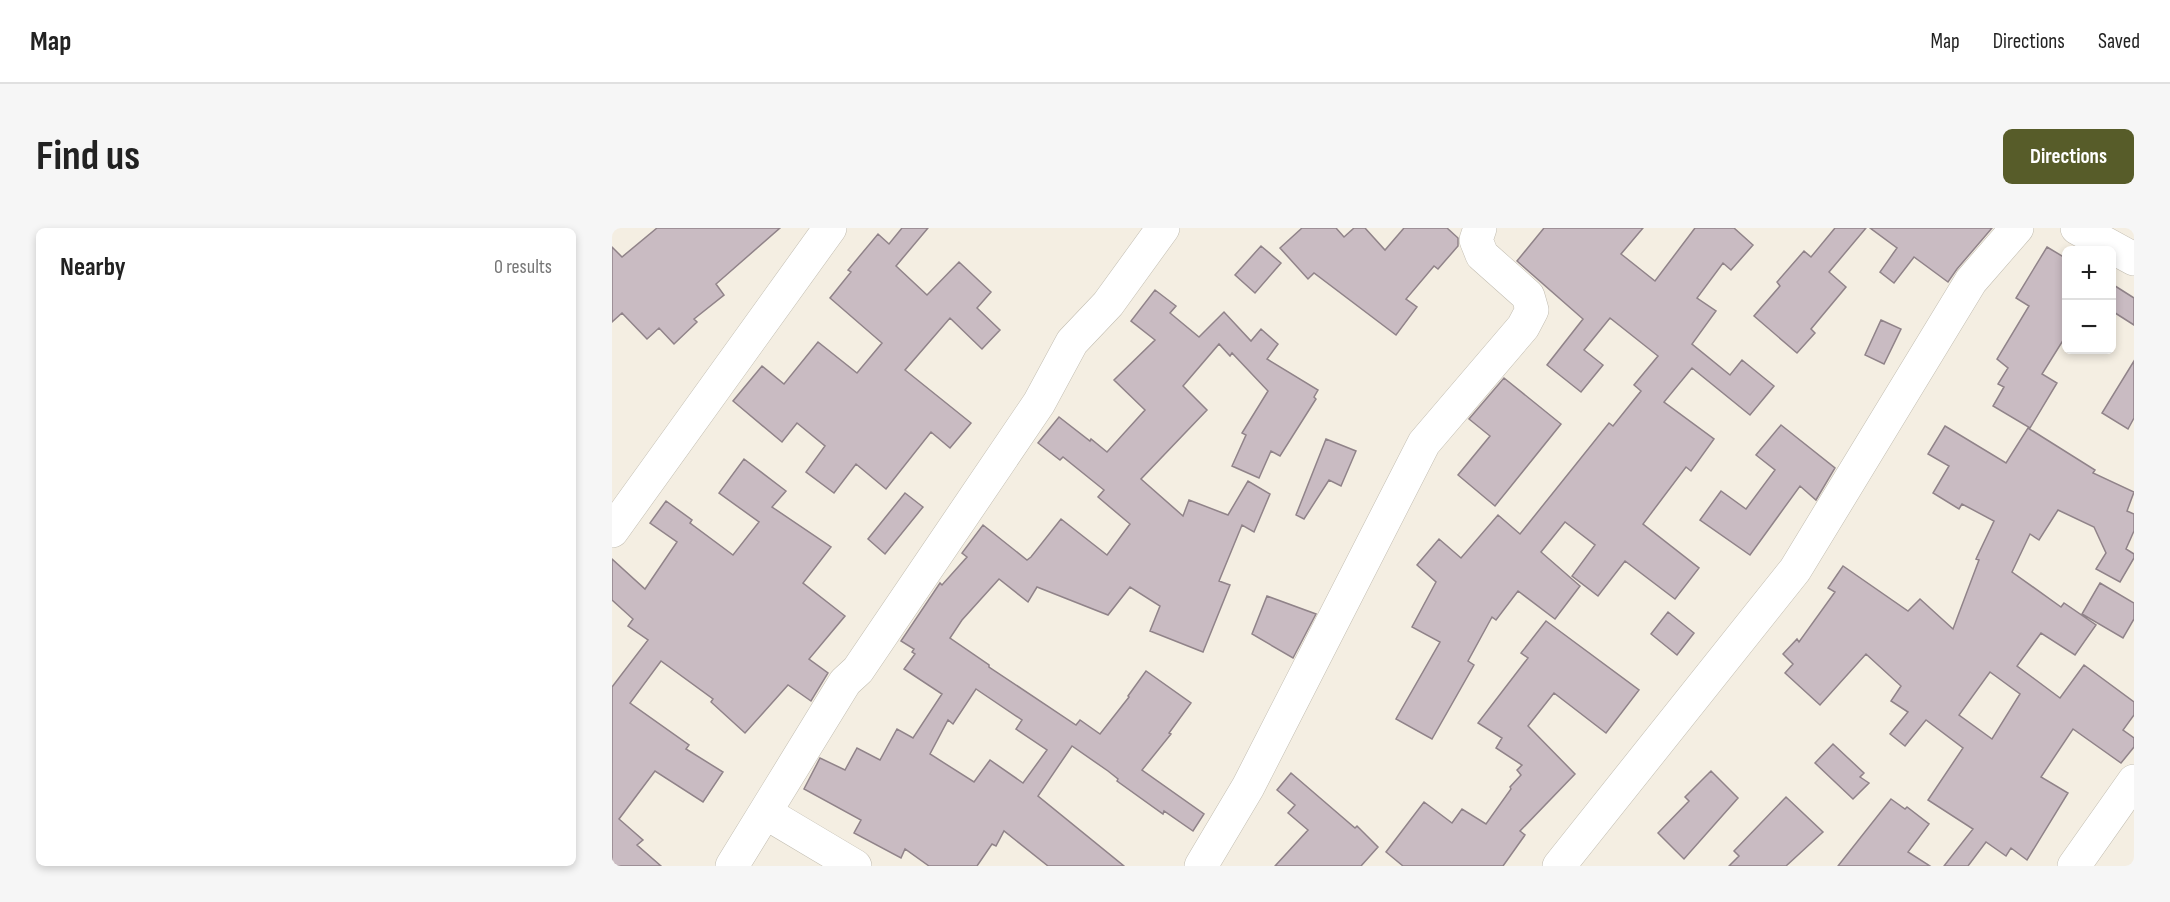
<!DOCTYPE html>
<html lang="en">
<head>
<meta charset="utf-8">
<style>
  :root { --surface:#fff; --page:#f6f6f6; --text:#222; --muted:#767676; --line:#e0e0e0; --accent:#575c29 }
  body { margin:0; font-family:"Sofia Sans Condensed",sans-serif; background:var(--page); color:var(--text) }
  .controls { position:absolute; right:18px; top:18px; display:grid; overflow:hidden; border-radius:9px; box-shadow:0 3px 9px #0003 }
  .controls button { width:54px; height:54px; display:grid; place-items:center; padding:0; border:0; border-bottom:2px solid var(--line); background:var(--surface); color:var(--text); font:30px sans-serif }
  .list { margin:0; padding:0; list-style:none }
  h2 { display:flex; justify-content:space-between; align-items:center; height:78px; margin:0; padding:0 24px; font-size:26px }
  h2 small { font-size:20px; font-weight:400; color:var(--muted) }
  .map { position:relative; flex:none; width:1522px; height:638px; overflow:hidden; border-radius:9px }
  header { display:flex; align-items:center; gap:36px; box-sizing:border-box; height:84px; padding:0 30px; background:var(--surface); border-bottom:2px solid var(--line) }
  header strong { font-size:28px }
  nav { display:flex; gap:33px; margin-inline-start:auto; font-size:21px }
  .intro { display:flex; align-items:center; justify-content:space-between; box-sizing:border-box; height:144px; padding:0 36px }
  h1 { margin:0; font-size:42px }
  .button { padding:15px 27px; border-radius:9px; background:var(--accent); color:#fff; font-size:21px; font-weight:700 }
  main { display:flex; gap:36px; padding:0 36px }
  aside { flex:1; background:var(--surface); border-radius:9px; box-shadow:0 3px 9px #0003 }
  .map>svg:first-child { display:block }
</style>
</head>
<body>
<header>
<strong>Map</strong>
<nav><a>Map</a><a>Directions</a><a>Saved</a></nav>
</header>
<div class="intro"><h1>Find us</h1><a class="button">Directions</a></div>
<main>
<aside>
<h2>Nearby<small>0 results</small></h2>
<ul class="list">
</ul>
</aside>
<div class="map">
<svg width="1522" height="638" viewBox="0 0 1522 638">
  <rect width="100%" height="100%" fill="#f4eee2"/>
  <path fill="#c9bbc2" stroke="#908389" stroke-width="1.5" fill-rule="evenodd" d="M45 0H168L104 56 112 67 82 91 85 94 62 116 47 100 35 111 10 85 0 94V19L10 29Z
    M290 0H316L284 38 315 67 347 34 379 64 365 80 388 102 370 121 338 90 293 142 359 195 338 220 319 204 274 261 244 236 222 265 194 244 213 218 185 195 170 214 121 173 150 138 172 156 206 114 245 145 270 115 218 70 239 44 236 42 266 6 277 16Z
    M690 0H724L732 9 742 0H753L773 22 792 0H835L846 10V18L826 41 822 38 794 71 805 79 784 107 702 45 696 51 668 20Z
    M932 0H1031L1009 26 1043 53 1083 0H1122L1141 17 1119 42 1111 35 1085 70 1104 83 1080 116 1118 147 1130 132 1162 158 1138 187 1080 140 1052 174 1102 211 1079 243 1074 239 1031 296 1087 340 1063 371 1013 333 986 368 960 348 983 317 953 294 929 324 968 358 943 391 906 363 884 392 880 389 856 433 862 437 820 511 784 491 828 414 800 399 824 354 805 337 827 311 849 330 886 287 908 306 997 195 1001 198 1029 163 1022 157 1046 128 998 90 972 122 991 137 969 164 935 137 971 91 905 33Z
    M1223 0H1254L1217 44 1234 59 1199 101 1203 105 1185 125 1142 88 1168 58 1165 54 1192 23 1199 29Z
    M1258 0H1380L1345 41 1336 54 1302 29 1282 55 1268 44 1285 20Z
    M649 18 669 35 643 65 623 47Z
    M1435 19 1455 31V106L1430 146 1445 155 1418 200 1381 178 1392 159 1386 156 1396 140 1385 131 1417 78 1404 70Z
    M1500 56 1522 70V97L1500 83Z
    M543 62 564 78 558 85 587 109 612 84 639 113 649 101 666 116 655 131 706 162 702 169 704 171 668 228 659 223 647 250 620 238 634 207 630 205 656 163 620 125 618 128 607 116 571 158 595 182 529 251 571 288 577 272 616 287 636 253 658 266 642 304 630 297 607 353 618 357 591 424 538 403 548 378 518 359 496 387 425 359 416 374 387 351 350 392 338 410 377 437V439L464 497 468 492 488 506 517 469 516 468 534 443 579 475 557 505 559 506 530 542 592 586 581 603 552 583 551 586 505 553 506 551 496 543 460 518 426 568 512 638H436L392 603 384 618 380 616 365 638H317L293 621 289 630 242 605 249 592 192 561 208 530 233 542 245 520 268 532 285 501 301 510 330 466 292 441 303 426 300 424 302 421 289 413 328 355 330 357 355 329 350 325 371 297 415 332 419 329 449 291 495 327 518 296 486 269 492 262 451 229 448 232 426 215 447 189 478 213 479 211 495 224 533 182 502 152 543 112 519 93ZM364 461 410 492 404 501 435 522 411 555 378 532 362 554 318 526 336 492 341 496Z
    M1269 92 1289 101 1272 136 1253 127Z
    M1522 133V190L1516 201 1490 185Z
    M892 150 949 196 883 278 846 247 878 208 857 191Z
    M1169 197 1223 240 1204 272 1188 258 1138 327 1088 292 1109 263 1134 281 1163 242 1144 227Z
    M1333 198 1394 235 1416 200 1483 242 1481 245 1522 264 1515 283 1522 286V303L1514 321 1522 326V330L1508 354 1484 341 1494 325 1482 299 1446 282 1427 312 1418 306 1400 344 1449 379 1452 375 1484 397 1463 427 1429 405 1405 438 1448 470 1472 437 1522 474V487L1511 502 1522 510V519L1509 535 1461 501 1429 549 1456 565 1415 632 1399 620 1394 628 1374 614 1356 638H1332L1361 601 1316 572 1351 520 1314 492 1293 518 1278 506 1296 484 1279 473 1289 458 1254 426 1208 477 1173 445 1181 436 1171 426 1185 411 1187 414 1223 364 1216 360 1231 338 1296 383 1308 371 1341 401 1367 332 1364 331 1382 293 1350 276 1347 281 1321 265 1337 238 1316 226ZM1378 444 1408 466 1380 511 1347 487Z
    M714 211 744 223 729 258 717 252 692 291 684 287Z
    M132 231 174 263 160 279 219 319 191 355 233 388 197 431 216 445 199 473 176 457 133 505 99 474 101 471 49 433 18 475 77 517 74 521 111 544 91 574 43 543 7 591 31 612 25 617 49 638H0V459L36 412 16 398 21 391 0 372V331L33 361 65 314 38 295 54 273 80 292 78 295 121 327 147 294 107 265Z
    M293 265 311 279 273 326 256 311Z
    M1488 355 1522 375V391L1511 410 1470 386Z
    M655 368 704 386 681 430 640 406Z
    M1056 384 1082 405 1065 427 1039 406Z
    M934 393 1027 462 994 505 942 465 916 498 963 546 908 603 913 607 891 638H791L774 624 812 574 840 595 850 581 874 596 899 561 898 559 909 547 905 542 910 537 884 520 890 510 866 495 916 430 909 425Z
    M1221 516 1252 545 1248 549 1257 555 1241 571 1203 535Z
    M1099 543 1126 570 1072 631 1046 605 1077 573 1073 569Z
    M679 545 743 600 745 598 766 619 749 638H663L696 602 676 585 683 577 665 562Z
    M1174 569 1211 604 1174 638H1117L1127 628 1122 623Z
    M1279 571 1293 581 1295 579 1317 596 1296 624 1318 638H1226Z"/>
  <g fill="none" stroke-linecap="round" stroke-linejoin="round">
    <g stroke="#c2bdb1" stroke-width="34">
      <path id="minor" d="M1465 0 1522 31
        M0 303 218 0
        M154 585 243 638
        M120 638 233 454 246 442 427 175 460 114 496 76 551 0
        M589 638 636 559 812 215 911 99 920 82 916 68 870 27 864 12 868 0
        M947 638 1183 342 1359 53 1405 0
        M1462 638 1522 553"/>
    </g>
    <use href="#minor" stroke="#fff" stroke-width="33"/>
  </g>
</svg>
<div class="controls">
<button>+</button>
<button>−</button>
</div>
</div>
</main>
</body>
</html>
